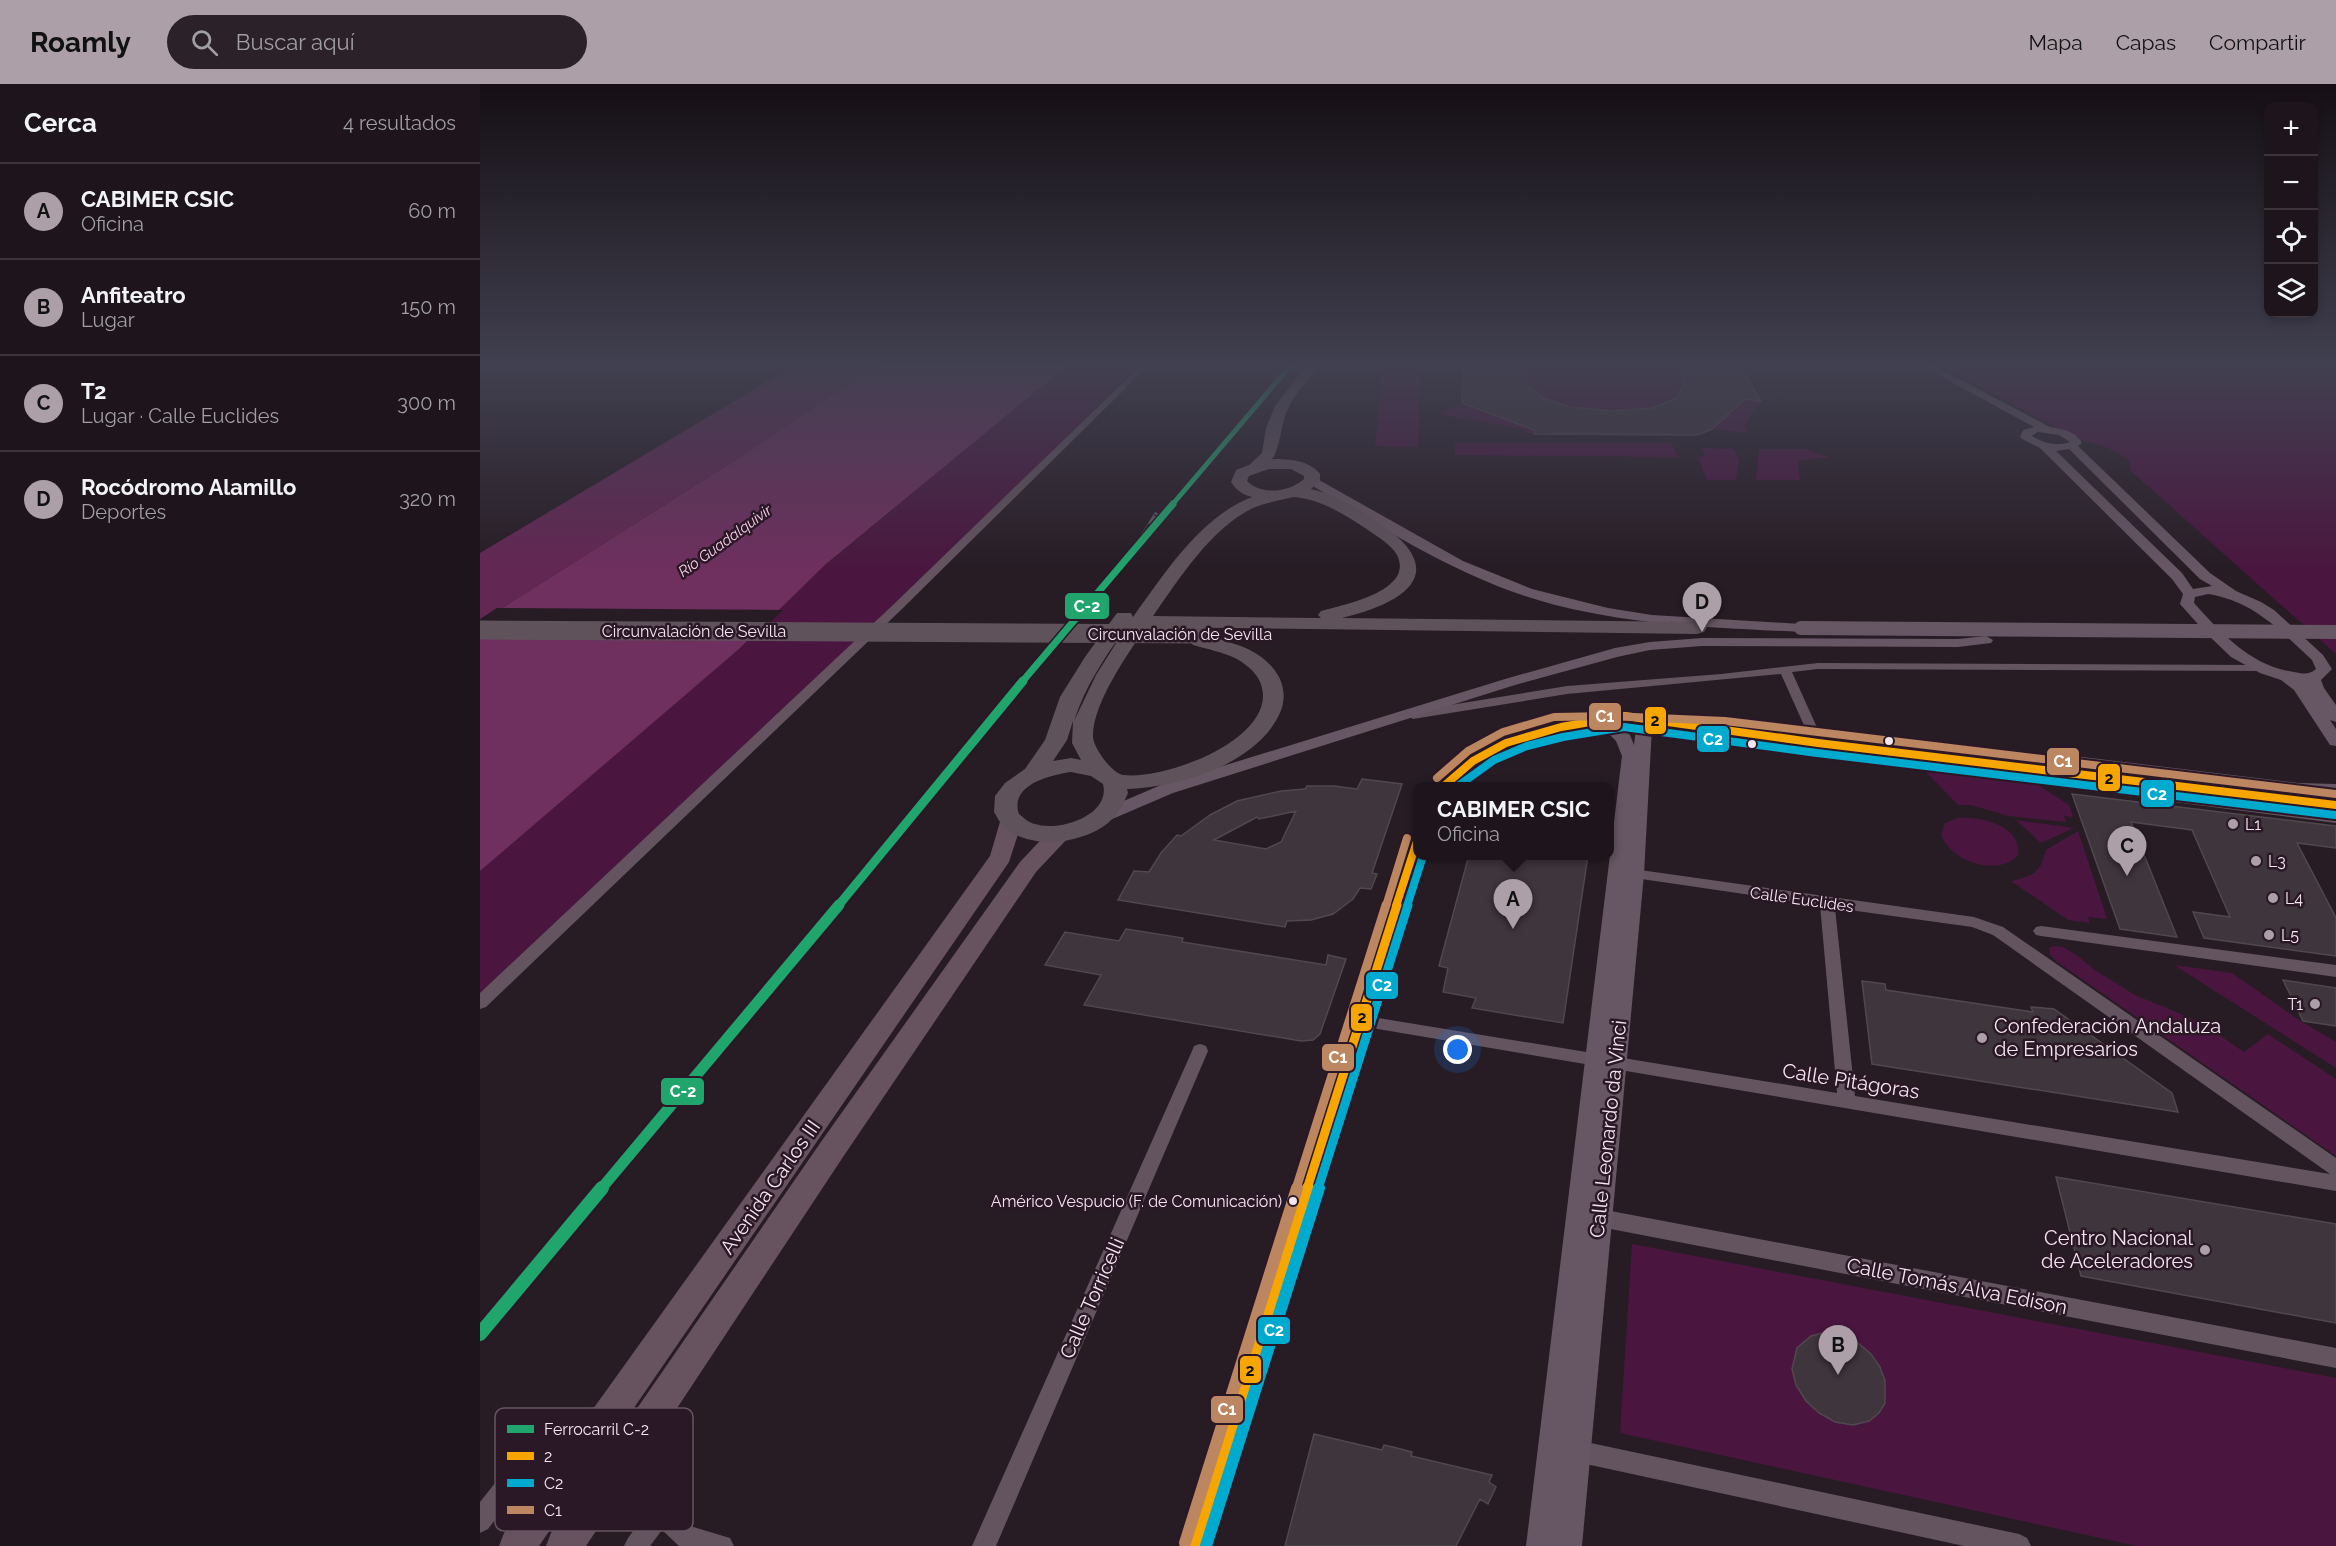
<!DOCTYPE html>
<html lang="es">
<head>
<meta charset="utf-8">
<style>
  :root { --surface:#1d151b; --page:#2a2228; --text:#f1f3f6; --muted:#a09fa3; --line:#3b343a; --accent:#ac9fa7 }
  body { margin:0; font-family:Raleway,sans-serif; background:var(--page); color:var(--text) }
  .controls { position:absolute; right:18px; top:18px; display:grid; overflow:hidden; border-radius:12px; box-shadow:0 3px 9px #0003 }
  .controls button { width:54px; height:54px; display:grid; place-items:center; padding:0; border:0; border-bottom:2px solid var(--line); background:var(--surface); color:var(--text); font:30px sans-serif }
  .you { position:absolute; left:978px; top:966px; width:21px; height:21px; margin:-15px; border:4px solid #fff; border-radius:50%; background:#1a73e8; box-shadow:0 0 0 9px #1a73e833 }
  .badge { display:grid; place-items:center; width:39px; height:39px; border-radius:50%; background:var(--accent); color:#111; font-size:20px; font-weight:700 }
  .pin { position:absolute; translate:-50% -50px; filter:drop-shadow(0 2px 3px #0008) }
  .pin::after { content:''; position:absolute; top:32px; width:21px; height:18px; background:inherit; clip-path:polygon(0 0,100% 0,50% 100%) }
  .popup { position:absolute; left:933px; top:698px; width:201px; height:78px; box-sizing:border-box; display:grid; place-content:center; border-radius:12px; background:var(--surface); filter:drop-shadow(0 2px 4px #0005); font-size:20px; white-space:nowrap; color:var(--muted) }
  .popup b { font-size:22px; color:var(--text) }
  .popup::after { content:''; position:absolute; left:50%; top:100%; margin-left:-12px; border:12px solid transparent; border-top-color:var(--surface) }
  .list { margin:0; padding:0; list-style:none }
  h2 { display:flex; justify-content:space-between; align-items:center; height:78px; margin:0; padding:0 24px; font-size:26px }
  h2 small { font-size:20px; font-weight:400; color:var(--muted) }
  .list li { display:grid; grid-template-columns:39px 1fr auto; gap:18px; align-items:center; box-sizing:border-box; height:96px; padding:0 24px; border-top:2px solid var(--line) }
  .list b { display:block; font-size:22px; white-space:nowrap }
  .list p { margin:0; font-size:20px; white-space:nowrap; color:var(--muted) }
  .list em { font-size:20px; font-style:normal; color:var(--muted) }
  .icon { flex:none; width:33px; height:33px; fill:none; stroke:currentColor; stroke-width:2; stroke-linecap:round; stroke-linejoin:round }
  .map { position:relative; flex:none; width:1856px; height:1462px; overflow:hidden }
  header { display:flex; align-items:center; gap:36px; box-sizing:border-box; height:84px; padding:0 30px; background:var(--accent); color:#111 }
  header strong { font-size:28px }
  nav { display:flex; gap:33px; margin-inline-start:auto; font-size:21px }
  .search { width:420px; height:54px; background:var(--page); display:flex; align-items:center; gap:15px; box-sizing:border-box; padding:0 21px; border-radius:33px; color:var(--muted); font-size:22px }
  main { display:flex }
  aside { flex:1; background:var(--surface) }
  .map>svg:first-child { display:block }
</style>
</head>
<body>
<header>
<strong>Roamly</strong>
<div class="search"><svg class="icon" aria-label="search" viewBox="0 0 24 24"><circle cx="10" cy="10" r="6"/><path d="M15 15l6 6"/></svg>Buscar aquí</div>
<nav><a>Mapa</a><a>Capas</a><a>Compartir</a></nav>
</header>
<main>
<aside>
<h2>Cerca<small>4 resultados</small></h2>
<ul class="list">
<li><span class="badge">A</span><div><b>CABIMER CSIC</b><p>Oficina</p></div><em>60 m</em></li>
<li><span class="badge">B</span><div><b>Anfiteatro</b><p>Lugar</p></div><em>150 m</em></li>
<li><span class="badge">C</span><div><b>T2</b><p>Lugar · Calle Euclides</p></div><em>300 m</em></li>
<li><span class="badge">D</span><div><b>Rocódromo Alamillo</b><p>Deportes</p></div><em>320 m</em></li>
</ul>
</aside>
<div class="map">
<svg width="1856" height="1462" viewBox="0 0 1856 1462">
  <rect width="100%" height="100%" fill="#271c24"/>
  <path fill="#4a163f" d="M588 281H658L375 563 0 919V783L259 565 346 480Z
    M903 281H940L938 363 895 362Z
    M983 281H1260L1281 317 1264 342 1268 344 1266 349 1232 345 1217 351 1047 350 1046 346 959 330 982 319Z
    M1461 281H1856V570L1651 387 1650 378C1632 361 1617 363 1596 353 1550 331 1506 305 1461 281Z
    M975 359H1191L1198 373 975 371Z
    M1221 364 1254 365 1259 376 1256 396H1227L1218 373 1225 372Z
    M1279 365H1328L1332 368 1350 373 1317 377 1320 396H1276Z
    M1444 686 1558 701 1589 721 1593 733 1584 732 1586 738 1529 732 1491 721H1478Z
    M1478 734C1499 732 1542 741 1538 771 1518 794 1469 777 1461 750L1465 739Z
    M1536 736 1594 744 1561 759Z
    M1598 747 1627 835 1608 833 1610 839 1588 836 1531 797C1554 792 1560 789 1566 766Z
    M1575 862 1583 863 1595 870 1615 886 1655 911 1720 938 1764 968 1788 950 1856 995V1072L1576 877 1570 870 1569 864Z
    M1694 881 1752 889 1819 936 1856 958V984Z
    M1152 1160 1856 1294V1462H1657L1140 1349Z"/>
  <path fill="#632754" d="M315 281H396L268 368 0 538V469Z"/>
  <path fill="#6f2f5f" d="M396 281H588L346 480 259 565 0 787V538L268 368Z"/>
  <path fill="#271c24" d="M17 524 303 526 273 556 0 553V535Z"/>
  <path fill="#3f353c" stroke="#51474e" stroke-width="1.5" fill-rule="evenodd" d="M983 281H1040L1042 292 1047 301 1063 314 1091 323 1133 327 1173 324 1197 314 1204 301 1199 281H1260L1281 317 1265 315 1232 345 1217 351 1054 350V346L982 319Z
    M882 695 922 700 892 789 897 790 891 805 880 804 873 815 853 830 831 836 807 837 805 843 638 816 654 787 669 788 681 769 697 751 701 752 730 731 757 717 801 707 825 705 827 702H854L877 705ZM816 727 801 758 786 765 734 756 777 733 779 735Z
    M1592 710 1856 742V764L1817 759 1856 834V872L1724 854 1713 828 1750 833 1712 746 1651 738 1697 853 1640 845Z
    M989 771H1108L1083 939 992 924 996 914 963 908 968 884 959 882Z
    M646 845 703 854 702 858 846 881 848 871 866 875 840 950 833 956 821 957 604 921 621 891 565 881 585 848 639 857Z
    M1803 896 1856 904V942L1823 937Z
    M1382 897 1405 900 1406 906 1553 928 1551 923 1574 925 1692 1009 1698 1028 1392 980Z
    M1576 1093 1856 1140V1239L1601 1192Z
    M1343 1249 1359 1250 1378 1259 1391 1270 1400 1283 1405 1297V1319L1399 1329 1389 1337 1373 1341 1355 1338 1339 1329 1326 1317 1316 1301 1312 1285 1317 1264 1331 1252Z
    M834 1350 902 1366 904 1361 913 1363 932 1368 931 1372 1012 1391 1009 1398 1016 1403 1008 1420 1000 1415 976 1462H805Z"/>
  <g fill="none" stroke-linecap="round" stroke-linejoin="round">
    <path stroke="#463a42" stroke-width="17" stroke-dasharray="17 9" stroke-linecap="butt" d="M1818 717 1856 721"/>
    <path fill="#63545f" fill-rule="evenodd" d="M661 281H669L422 525 6 923 0 925V909L414 520Z
      M1338 579 1777 581 1783 584 1777 587 1338 585 1312 588 1344 659 1338 663 1332 659 1301 590 1087 610 933 635 927 631 933 627 1087 602 1241 590Z
      M1146 784 1494 833 1523 843 1856 1074V1107L874 941 872 937 874 933 880 931 1357 1009 1340 821 1141 792 1139 789 1141 786ZM1355 824 1492 843 1513 851 1850 1090 1375 1012Z
      M1561 842 1856 881V893L1561 852 1556 851 1553 847 1556 843Z
      M720 960 726 962 728 967 516 1462H492L712 967 714 962Z
      M1115 1124 1856 1264V1284L1115 1142 1108 1139 1105 1133 1108 1127Z
      M130 1319 174 1332 192 1422 210 1442 250 1454 254 1462H199L182 1446 170 1462H144L148 1454 169 1425 156 1348 130 1341 80 1352 8 1445 0 1449V1418L66 1335Z
      M1092 1355 1539 1450 1547 1454 1551 1462H1484L1092 1377 1084 1374 1081 1366 1084 1358Z"/>
    <path fill="#675663" fill-rule="evenodd" d="M1440 281H1452L1570 343C1582 345 1596 347 1602 359L1598 362 1730 489 1756 507 1781 518 1794 526 1843 571 1852 585 1841 596 1844 604 1856 621V638L1850 636 1856 645V662L1850 661 1814 606 1801 596 1780 589 1751 573 1726 549 1700 520 1703 510 1692 495 1560 364 1542 355 1540 353 1543 346 1554 343ZM1558 348 1579 351 1590 358C1576 363 1564 359 1552 352ZM1589 365 1720 495 1732 502 1713 505 1702 489 1576 367ZM1728 510C1773 517 1800 546 1832 576L1836 585C1829 591 1823 590 1814 588 1771 582 1742 550 1714 519L1715 513Z
      M832 392 983 477 1052 505 1128 524 1172 531 1321 540 1328 544 1321 548C1227 543 1132 541 1042 511 965 485 896 440 828 399L826 396Z
      M1506 552 1513 556 1511 559 1478 563 1222 562 1170 566 1137 573 1035 601 693 709 630 736H618L615 732 618 728 681 701 1025 595 1135 564 1170 558 1222 554 1478 555Z
      M1145 627 1486 671 1516 677 1518 672 1524 671 1594 672 1819 699 1856 700V708L1819 709 1594 682 1535 681 1601 696 1856 727V739L1601 706 1486 681 1166 640 1172 644 1164 790 1102 1462H1046L1142 672 1136 657 1118 639H1114C1062 648 1012 664 974 702H955C985 658 1063 637 1113 630 1123 628 1135 630 1145 627ZM1140 636 1163 639 1156 644 1154 661 1150 651 1134 638Z
      M937 751V772H942L731 1462H699L928 757 930 753Z"/>
    <path fill="#675360" fill-rule="evenodd" d="M531 731 538 733 542 738 529 778 59 1462H19L24 1449 510 772 520 738 524 733Z
      M580 742 588 744 591 749 588 754 556 788 363 1073 106 1462H66L71 1449 343 1055 540 778 572 744Z"/>
    <path fill="#60525b" fill-rule="evenodd" d="M827 281H839C829 295 815 309 808 325 801 338 800 366 792 375 809 375 829 376 840 390V396L831 405C856 411 878 424 898 438 973 488 925 519 862 534L1217 538 1224 540 1227 544 1224 548 1217 550 666 543C648 570 612 620 613 653 614 665 632 689 643 691 683 696 785 659 783 610 782 593 770 583 757 575 743 568 727 565 713 561L710 557 713 553C726 549 745 557 758 561 775 567 792 578 800 595 805 607 805 619 799 631 775 681 699 703 647 705L648 709C643 721 638 730 628 739 603 759 555 766 528 746 521 741 518 735 514 728L515 712 525 699 545 685 565 656 580 613 605 573 637 529H651L653 533C685 489 720 433 772 413 763 411 756 406 751 398L756 386 769 381 782 369 786 344 795 322ZM789 385H811L824 392V395C810 408 782 412 767 397L769 392ZM813 413C840 415 862 429 885 444 895 451 911 460 917 471 935 507 863 521 841 527L838 531 841 534 673 532C700 494 730 445 773 424 786 418 799 417 813 413ZM645 545 616 591 594 637C605 603 624 574 645 545ZM593 637 592 659 601 676 591 674 573 677 587 656ZM591 688 611 692 623 700C631 731 580 748 555 740 549 739 544 734 539 730 529 701 570 691 591 688Z"/>
    <g stroke="#635860" stroke-width="5">
      <path id="rail" d="M654 466 676 431"/>
    </g>
    <use href="#rail" stroke="#2b1826" stroke-width="4" stroke-dasharray="10" stroke-linecap="butt"/>
    <path stroke="#675663" stroke-width="14" d="M1321 544 1856 548"/>
    <path stroke="#60525b" stroke-width="19" d="M0 546 723 550"/>
    <g stroke="#2b1826" stroke-width="12">
      <path id="bus-1-far2" d="M964 702 993 677 1026 659 1081 643 1145 632 1338 659 1856 721
        M916 822 937 757"/>
    </g>
    <g stroke="#2b1826" stroke-width="14">
      <path id="bus-1-far1" d="M827 1105 917 821"/>
    </g>
    <g stroke="#2b1826" stroke-width="16">
      <path id="bus-1" d="M715 1462 828 1104"/>
    </g>
    <g stroke="#2b1826" stroke-width="12">
      <path id="bus-2-far2" d="M978 702 1014 676 1047 662 1083 653 1144 643 1337 669 1855 731
        M927 822 943 772"/>
    </g>
    <g stroke="#2b1826" stroke-width="14">
      <path id="bus-2-far1" d="M838 1105 928 821"/>
    </g>
    <g stroke="#2b1826" stroke-width="16">
      <path id="bus-2" d="M726 1462 839 1104"/>
    </g>
    <g stroke="#2b1826" stroke-width="12">
      <path id="bus-3-far2" d="M957 694 988 667 1023 648 1074 633 1131 632 1245 637 1856 710
        M906 822 927 754"/>
    </g>
    <g stroke="#2b1826" stroke-width="14">
      <path id="bus-3-far1" d="M816 1105 906 821"/>
    </g>
    <g stroke="#2b1826" stroke-width="16">
      <path id="bus-3" d="M705 1459 817 1104"/>
    </g>
    <use href="#bus-1-far2" stroke="#f7a600" stroke-width="8"/>
    <use href="#bus-1-far1" stroke="#f7a600" stroke-width="9"/>
    <use href="#bus-1" stroke="#f7a600" stroke-width="12"/>
    <use href="#bus-2-far2" stroke="#00a9ce" stroke-width="8"/>
    <use href="#bus-2-far1" stroke="#00a9ce" stroke-width="9"/>
    <use href="#bus-2" stroke="#00a9ce" stroke-width="12"/>
    <use href="#bus-3-far2" stroke="#bb8660" stroke-width="8"/>
    <use href="#bus-3-far1" stroke="#bb8660" stroke-width="9"/>
    <use href="#bus-3" stroke="#bb8660" stroke-width="12"/>
    <g stroke="#2b1826" stroke-width="8">
      <path id="rail-1-far4" d="M692 421 811 281"/>
    </g>
    <g stroke="#2b1826" stroke-width="10">
      <path id="rail-1-far3" d="M542 598 693 420"/>
    </g>
    <g stroke="#2b1826" stroke-width="14">
      <path id="rail-1-far2" d="M358 822 543 597"/>
    </g>
    <g stroke="#2b1826" stroke-width="16">
      <path id="rail-1-far1" d="M121 1105 359 821"/>
    </g>
    <g stroke="#2b1826" stroke-width="19">
      <path id="rail-1" d="M0 1250 122 1104"/>
    </g>
    <use href="#rail-1-far4" stroke="#20a56c" stroke-width="5"/>
    <use href="#rail-1-far3" stroke="#20a56c" stroke-width="7"/>
    <use href="#rail-1-far2" stroke="#20a56c" stroke-width="9"/>
    <use href="#rail-1-far1" stroke="#20a56c" stroke-width="11"/>
    <use href="#rail-1" stroke="#20a56c" stroke-width="14"/>
  </g>
  <linearGradient id="sky" x2="0" y2="1"><stop stop-color="#150f14"/><stop offset="0.58" stop-color="#414050"/><stop offset="1" stop-color="#414050" stop-opacity="0"/></linearGradient>
  <rect width="1856" height="485" fill="url(#sky)"/>
  <g fill="#f3e5ee" stroke="#2b1826" stroke-width="2">
    <circle cx="1409" cy="657" r="5"/>
    <circle cx="1272" cy="660" r="5"/>
    <circle cx="813" cy="1117" r="5"/>
  </g>
  <g fill="#ac9fa7" stroke="#2b1826" stroke-width="2">
    <circle cx="1753" cy="740" r="6"/>
    <circle cx="1776" cy="777" r="6"/>
    <circle cx="1793" cy="814" r="6"/>
    <circle cx="1789" cy="851" r="6"/>
    <circle cx="1835" cy="920" r="6"/>
    <circle cx="1502" cy="954" r="6"/>
    <circle cx="1725" cy="1166" r="6"/>
  </g>
  <g text-anchor="middle" stroke-width="5" stroke-linejoin="round" paint-order="stroke">
    <g font-size="15" font-style="italic" fill="#f8cfeb" stroke="#2b1826">
      <text transform="translate(245 457) rotate(-36)" y="5">Río Guadalquivir</text>
    </g>
    <g font-size="16" fill="#f3e5ee" stroke="#2b1826">
      <text x="214" y="553">Circunvalación de Sevilla</text>
      <text x="700" y="556">Circunvalación de Sevilla</text>
      <text transform="translate(1322 815) rotate(8)" y="6">Calle Euclides</text>
    </g>
    <g font-size="16" fill="#f3e5ee" stroke="#2b1826" text-anchor="start">
      <text x="1765" y="746">L1</text>
      <text x="1788" y="783">L3</text>
      <text x="1805" y="820">L4</text>
      <text x="1801" y="857">L5</text>
      <text x="1823" y="926" text-anchor="end">T1</text>
    </g>
    <g font-size="16" fill="#f3e5ee" stroke="#2b1826" text-anchor="end">
      <text x="802" y="1123">Américo Vespucio (F. de Comunicación)</text>
    </g>
    <g font-size="20" fill="#f3e5ee" stroke="#2b1826" text-anchor="start">
      <text x="1514" y="949">Confederación Andaluza<tspan x="1514" dy="23">de Empresarios</tspan></text>
      <text x="1713" y="1161" text-anchor="end">Centro Nacional<tspan x="1713" dy="23">de Aceleradores</tspan></text>
    </g>
    <g font-size="20" fill="#f3e5ee" stroke="#2b1826">
      <text transform="translate(1371 997) rotate(9)" y="7">Calle Pitágoras</text>
      <text transform="translate(1128 1045) rotate(-84)" y="7">Calle Leonardo da Vinci</text>
      <text transform="translate(290 1103) rotate(-55)" y="7">Avenida Carlos III</text>
      <text transform="translate(1477 1202) rotate(11)" y="7">Calle Tomás Alva Edison</text>
      <text transform="translate(612 1214) rotate(-66)" y="7">Calle Torricelli</text>
    </g>
  </g>
  <rect x="15" y="1324" width="198" height="123" rx="9" fill="#2b1826" stroke="#675662" stroke-width="1.5"/>
  <rect x="27" y="1341" width="27" height="8" fill="#20a56c"/>
  <rect x="27" y="1368" width="27" height="8" fill="#f7a600"/>
  <rect x="27" y="1395" width="27" height="8" fill="#00a9ce"/>
  <rect x="27" y="1422" width="27" height="8" fill="#bb8660"/>
  <g font-size="16" fill="#f3e5ee">
    <text x="64" y="1351">Ferrocarril C-2</text>
    <text x="64" y="1378">2</text>
    <text x="64" y="1405">C2</text>
    <text x="64" y="1432">C1</text>
  </g>
  <g stroke="#2b1826" stroke-width="2">
    <rect x="584" y="508" width="46" height="28" rx="6" fill="#20a56c"/>
    <rect x="1108" y="618" width="34" height="29" rx="6" fill="#bb8660"/>
    <rect x="1164" y="622" width="23" height="29" rx="6" fill="#f7a600"/>
    <rect x="1216" y="641" width="34" height="28" rx="6" fill="#00a9ce"/>
    <rect x="1566" y="663" width="34" height="29" rx="6" fill="#bb8660"/>
    <rect x="1617" y="679" width="24" height="29" rx="6" fill="#f7a600"/>
    <rect x="1660" y="695" width="35" height="29" rx="6" fill="#00a9ce"/>
    <rect x="885" y="887" width="34" height="29" rx="6" fill="#00a9ce"/>
    <rect x="870" y="919" width="23" height="29" rx="6" fill="#f7a600"/>
    <rect x="841" y="959" width="34" height="29" rx="6" fill="#bb8660"/>
    <rect x="180" y="993" width="45" height="29" rx="6" fill="#20a56c"/>
    <rect x="777" y="1232" width="34" height="29" rx="6" fill="#00a9ce"/>
    <rect x="759" y="1271" width="23" height="29" rx="6" fill="#f7a600"/>
    <rect x="730" y="1311" width="34" height="29" rx="6" fill="#bb8660"/>
  </g>
  <g font-size="16" text-anchor="middle" font-weight="bold" fill="#fff">
    <text x="607" y="528">C-2</text>
    <text x="1125" y="638">C1</text>
    <text x="1233" y="661">C2</text>
    <text x="1583" y="683">C1</text>
    <text x="1677" y="716">C2</text>
    <text x="902" y="907">C2</text>
    <text x="858" y="979">C1</text>
    <text x="203" y="1013">C-2</text>
    <text x="794" y="1252">C2</text>
    <text x="747" y="1331">C1</text>
  </g>
  <g font-size="16" text-anchor="middle" font-weight="bold" fill="#111">
    <text x="1175" y="642">2</text>
    <text x="1629" y="700">2</text>
    <text x="882" y="939">2</text>
    <text x="770" y="1292">2</text>
  </g>
</svg>
<div class="controls">
<button>+</button>
<button>−</button>
<button><svg class="icon" aria-label="locate" viewBox="0 0 24 24"><circle cx="12" cy="12" r="6"/><path d="M12 2v4M12 18v4M2 12h4M18 12h4"/></svg></button>
<button><svg class="icon" aria-label="layers" viewBox="0 0 24 24"><path d="M12 4l9 5-9 5-9-5zM3 14l9 5 9-5"/></svg></button>
</div>
<div class="you"></div>
<div class="pin badge" style="left:1033px;top:845px">A</div>
<div class="popup"><b>CABIMER CSIC</b>Oficina</div>
<div class="pin badge" style="left:1358px;top:1291px">B</div>
<div class="pin badge" style="left:1647px;top:792px">C</div>
<div class="pin badge" style="left:1222px;top:548px">D</div>
</div>
</main>
</body>
</html>
